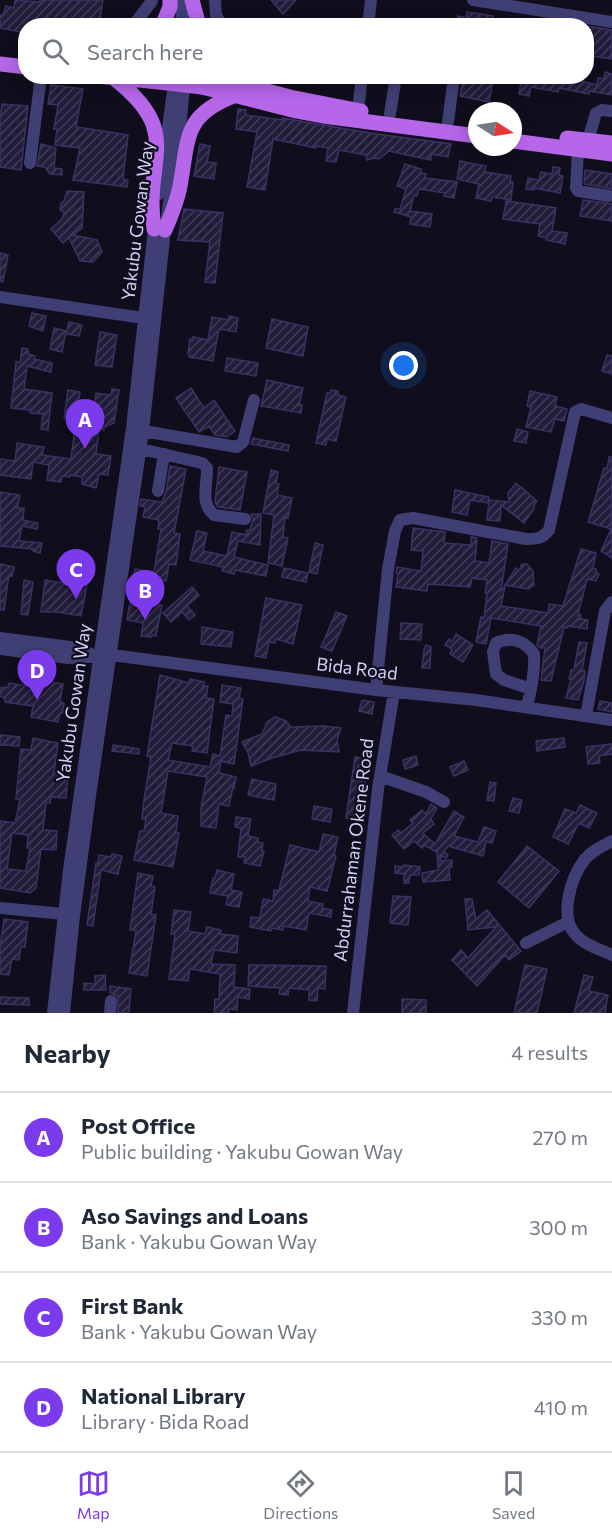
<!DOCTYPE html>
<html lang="en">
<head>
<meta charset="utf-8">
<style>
  :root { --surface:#fff; --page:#f6f6f7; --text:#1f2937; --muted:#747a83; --line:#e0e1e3; --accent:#7c3aed }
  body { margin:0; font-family:Commissioner,sans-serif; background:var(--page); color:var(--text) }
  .compass { position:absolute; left:468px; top:102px; width:54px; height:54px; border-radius:50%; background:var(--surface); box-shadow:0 3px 15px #0003; rotate:102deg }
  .you { position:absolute; left:404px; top:366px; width:21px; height:21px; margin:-15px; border:4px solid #fff; border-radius:50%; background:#1a73e8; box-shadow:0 0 0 9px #1a73e833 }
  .badge { display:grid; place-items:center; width:39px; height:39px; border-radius:50%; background:var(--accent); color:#fff; font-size:20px; font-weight:700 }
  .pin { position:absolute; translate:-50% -50px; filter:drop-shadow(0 2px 3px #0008) }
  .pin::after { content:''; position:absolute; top:32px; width:21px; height:18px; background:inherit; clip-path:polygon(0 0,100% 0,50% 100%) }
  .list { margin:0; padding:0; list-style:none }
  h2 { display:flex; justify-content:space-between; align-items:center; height:78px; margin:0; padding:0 24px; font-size:26px }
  h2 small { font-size:20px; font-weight:400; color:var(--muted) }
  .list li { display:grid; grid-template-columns:39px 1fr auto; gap:18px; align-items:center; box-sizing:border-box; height:90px; padding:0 24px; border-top:2px solid var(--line) }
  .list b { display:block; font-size:22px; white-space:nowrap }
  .list p { margin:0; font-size:20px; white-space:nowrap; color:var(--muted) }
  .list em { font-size:20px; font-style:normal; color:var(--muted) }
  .icon { flex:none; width:33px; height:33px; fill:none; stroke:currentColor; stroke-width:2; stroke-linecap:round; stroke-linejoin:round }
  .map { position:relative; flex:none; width:612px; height:1013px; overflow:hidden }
  .search { position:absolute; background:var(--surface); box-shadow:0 3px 15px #0003; left:18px; right:18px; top:18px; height:66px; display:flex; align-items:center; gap:15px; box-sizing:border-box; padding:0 21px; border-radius:24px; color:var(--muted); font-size:22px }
  .sheet { height:438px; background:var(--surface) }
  nav { display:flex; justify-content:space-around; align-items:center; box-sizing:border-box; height:84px; border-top:2px solid var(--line); background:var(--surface); font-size:16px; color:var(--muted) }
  nav a { display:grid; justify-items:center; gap:3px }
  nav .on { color:var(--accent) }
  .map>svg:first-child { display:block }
</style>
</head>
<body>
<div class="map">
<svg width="612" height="1013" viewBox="0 0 612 1013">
  <defs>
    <pattern id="building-hatch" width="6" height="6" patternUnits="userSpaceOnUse" patternTransform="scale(1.5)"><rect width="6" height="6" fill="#221d3a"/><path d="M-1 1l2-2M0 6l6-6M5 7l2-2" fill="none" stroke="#413d57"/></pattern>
  </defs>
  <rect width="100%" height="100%" fill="#100e1c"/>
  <path fill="url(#building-hatch)" stroke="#3a3263" stroke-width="1.5" fill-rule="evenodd" d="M15 0 40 2V0H103L99 26H26V33L0 28V15H3L6 6 14 8Z
    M271 0H296L283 14Z
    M467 12 493 16 492 25 478 23 477 26 456 24 458 16 466 18Z
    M586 26 612 30V59L586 55Z
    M605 72 612 74V95L589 91V94L559 88 558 92 531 87 529 96 519 94 522 76H561L597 85 598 78 604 79Z
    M464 76 493 80 489 102 460 96Z
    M51 85 83 89 76 127 128 135 123 179 128 180 127 187 73 180 80 148 55 145 57 129H54L58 105 48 104Z
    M2 104 28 106 21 170 0 167V120Z
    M238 109 246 110V115L282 120V118L370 133 451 144 448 157 431 154V160L389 151 379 159 374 158 367 160 366 155 339 150 336 162 326 161 328 148 316 146V148L273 139 265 190 247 187 257 132 236 129Z
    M41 144 56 148 54 168 62 169V175L50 174 45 167 37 166Z
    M200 144 210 146 207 162 216 163 214 179 194 176Z
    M460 161 486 166 485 172 511 176 510 181 513 182 511 200 492 197 491 201 476 198 479 184 457 179Z
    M405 164 421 169V173L426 174 425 178 457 182 454 198 444 196 445 193 419 189 417 196 414 195 410 211 432 214 430 227 410 224 411 217 394 212 395 209H400L406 189 397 186Z
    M553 167 560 168 559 175 563 176 560 193 534 188V190L526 189 528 178 539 180 541 172 552 174Z
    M585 170 612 174V189L584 184Z
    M67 191 84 192 82 228 73 235 97 240 102 252 93 262 80 261 69 238 63 243 51 229 62 219 64 212 60 210 61 203 64 201Z
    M583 200 612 204V221L580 216Z
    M506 201 556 208 552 231 567 233 565 244 546 240V238L538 236 540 224 503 219Z
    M184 209 223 213 215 283 205 282 210 242 178 240Z
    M0 253 8 255 3 282 0 281Z
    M32 313 46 316 43 331 29 326Z
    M229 316 238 318 236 332 219 329 213 361 189 357 190 355 188 354 190 339 193 340V337L208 340 212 317 229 320Z
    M272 319 308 327 303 356 266 348Z
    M69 322 82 325 79 336 66 334Z
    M54 328 66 331 62 352 50 349Z
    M100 332 117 335 112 367 95 365Z
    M22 348 28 349V354L35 356 34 359 52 363 51 372 27 366 24 389 52 393 48 430 41 429 43 414 30 413V410L11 408 16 362H20Z
    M607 355 612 356V374L602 371Z
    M227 358 258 363 256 376 225 371Z
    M267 380 303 388 299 405H302L301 413 261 406Z
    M191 388 204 408 214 400 235 431 227 437 215 435 209 426 199 432 176 398Z
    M112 389 119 390 114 423 105 427 104 430 99 429 96 454 111 456 108 475 99 474 96 488 82 484V477L70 475V477L62 476 61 482 47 480 49 465 33 462 31 479 0 475V459L15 461 17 443 44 447 42 455 71 459 75 428 91 430 96 393 111 395Z
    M68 390 80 392 76 420 64 418Z
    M331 390 338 391V395L346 397 336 441 327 439 326 445 316 443 327 393H330Z
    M530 391 557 397 555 406 567 409 564 421 555 419 551 432 526 427 531 407 527 406Z
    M517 429 528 432 526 443 514 441Z
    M253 438 289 445 288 451 251 444Z
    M609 457H612V558L601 551 611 529 588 522 604 468 607 469Z
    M170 466 186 469 174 533 180 534 176 565 169 564 166 581 163 580 161 590 152 589 150 602 162 605 156 636 152 635 151 637 141 636 143 623 127 620 135 569 154 572 161 529H158L159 520 143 517 145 507 140 506 141 499 162 502 166 492Z
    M219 467 247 472 240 510 218 507 215 502Z
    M271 470 278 472 276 484H279L277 495 292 498 288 518 285 517 283 537 288 538 282 566 268 563 274 515 263 513Z
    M516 483 537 501 534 505V509L524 523 501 505 500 521 487 520 489 500 509 502 508 493Z
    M455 490 489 497 488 503 470 500 467 515 452 512Z
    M0 492 20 495 17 508H24L23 520 38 523 37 529 22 526 19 541 42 543 40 553 33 551V549L0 546Z
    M251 514H261L260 545 238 541 234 557 268 565 266 576 235 570 234 574 222 571 223 567 190 560 197 531 207 533 203 551 227 556 232 532 246 535 247 530H250L253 519Z
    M413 528 445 532 444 543 471 545V537L477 538 475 561 489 563 492 541 508 544 501 591 505 586 501 606 548 613 549 604 563 606 581 549 596 553 593 568 596 569V572L599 574 596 581 587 579 578 615H581L580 619 588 620 587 629 568 626 567 628 564 627 551 681 541 680 545 648H540L537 645 541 626 491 618 486 644 476 642 481 617 484 618 487 593H485L487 580 472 578 470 587 428 584 427 591 396 587 398 574 396 573 397 567 421 571 423 551 411 550Z
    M315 543 323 545 317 574 309 572Z
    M0 564 14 567 12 576 9 575 4 610H0Z
    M522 564H527L533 571 534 585 528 589 505 585 516 568 519 571Z
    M284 568 308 573 306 582 282 577Z
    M24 580 33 582 28 615 21 614Z
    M45 580 74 585V583L87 585 81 616 57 612H41Z
    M192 587 199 595 187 606 195 615 189 620 182 612 171 622 163 613Z
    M266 598 302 605 293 644 276 639 275 643 269 642 266 658 255 656Z
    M336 612 347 616 332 651 321 647Z
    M401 623 422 624 421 640 400 639Z
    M202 627 233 632 231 647 201 644Z
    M456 634 473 645 463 662 450 654 452 649 445 645 449 639 452 641Z
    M579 642 587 643 582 671H585L584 681 578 700 566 698 571 679H569L571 670H574Z
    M426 645 431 647 430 668H422L424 650Z
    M160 675 189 683 190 679 204 682 203 686H208L206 698 214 699 207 753 192 751 193 746 172 743 168 760 210 767 213 754 220 756 226 715 232 716 233 704 220 702 222 685 241 688 239 698 243 699 234 764 221 761 219 773 236 777 234 788 233 787 229 806 219 804 216 828 201 826V807L207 777 168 771 161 813 178 816 176 832 179 833 173 867 134 860 140 831H144L146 819H142L144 799 151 757 147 756Z
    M36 679 63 684 60 702 64 703 63 713H60L58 722 31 717 33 706 5 702V699L0 696V688L8 687 9 683 35 687Z
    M362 700 374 702 372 714 359 711Z
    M600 701 612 703V712L598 709Z
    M275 717 286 721 291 727 324 726 341 728 337 740 339 752 301 750 272 758 251 766 248 753 242 742 262 734 267 722Z
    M0 735 20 737 19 746 0 745Z
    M33 738 58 743 54 773 68 775 66 798 51 797 50 803H46L43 830 57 831 56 850 41 849 36 888 30 893 0 888V821L15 823 20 800 16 799 21 749 31 750ZM12 833 28 835 27 848H30L26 871 7 869Z
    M564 738 565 747 537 751 536 741Z
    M612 744V754L599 756 600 763 588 764 586 747Z
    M113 745 139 749V754L112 751Z
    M416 756 418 765 405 769 403 760Z
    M355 757 368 759 361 821 346 818Z
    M464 761 468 770 454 776 450 767Z
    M252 779 276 784 274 800 248 795Z
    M490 782 496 783 494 801 487 800Z
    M513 798 522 800 519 813 509 811Z
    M431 804 437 808 431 819 434 824 423 833 435 844 454 811 464 817 454 836 478 842 484 827 496 831 492 843 486 841 483 856 448 846 444 852 448 855 446 858 442 856 439 861 452 860V867H449L450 880 423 882 422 873 438 870 437 852 424 845 422 848 414 841 404 849 392 835 398 830 401 833 413 823 410 820 422 810 426 814Z
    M580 805 597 813 589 828 579 823 568 844 553 837 565 809 576 813Z
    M314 806 332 809 330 822 312 819Z
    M236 817 251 819 248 836 258 838V842L263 843 262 851H264L260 866 244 863 245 857H238L241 828 235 827Z
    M323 834 338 837 334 855 336 856 327 891 310 887 308 901 323 904 322 908 332 910 331 917 309 913 306 930 283 926V930L272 928 271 931 250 927 251 917 260 918 263 899 273 901 274 890H279L290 845 319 852Z
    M527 846 559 871 529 908 498 882Z
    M112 854 122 856 118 874 101 870 93 926 87 925 96 863H98L99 855 111 857Z
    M404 865 420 867 419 875H410L409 883H404V874L395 873V866L404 867Z
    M217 870 234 874 231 890 242 892 239 907 226 905 228 896 210 893 213 878H215Z
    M138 873 153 876 151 886 155 887 151 914 156 915 147 976 129 973 136 931 130 930Z
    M393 896 411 897 408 925 390 923Z
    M465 899H472L476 919 487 910 521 951 509 960 505 955 477 986 452 960 461 950 468 958 496 927 468 930Z
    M174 910 191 912 188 931 205 934 207 927 221 930 220 934 238 936 237 953 214 950 211 964 235 965 234 987 250 989 249 999 238 997 237 1010 229 1009 228 1013H214L215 999H219L220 974 190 969 188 981 169 979 175 934H171Z
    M4 919 28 922 25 947H21L19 960 12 959 9 975 0 974V948Z
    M249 965 326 966 325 989 318 988 317 1001 309 1000V990L289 988 288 995 279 994 280 988 248 986Z
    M525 965 547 969 537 1013H514Z
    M105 975 106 990H84V983L95 984V976Z
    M584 975 593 977 589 991 608 995 605 1013H574Z
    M110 986 131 989 129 1013H118V996L110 993Z
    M0 997 29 998V1005L0 1004Z
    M402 999 426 1000V1013H402Z"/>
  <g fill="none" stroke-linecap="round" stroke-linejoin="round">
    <path stroke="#403f75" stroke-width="12" d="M181 0 183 26
      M215 0 216 15 222 26
      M473 0 612 22
      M133 26 152 1
      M368 26 371 0
      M358 110 362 76
      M390 114 396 76
      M448 122 454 76
      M588 140 596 113 602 110 612 111
      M578 149 576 188 578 191 609 196
      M30 163 41 76
      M159 194 175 76
      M0 297 150 319
      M143 431 237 447 243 442 254 400
      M141 449 202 463 207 468C208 484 199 502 214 515L245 519
      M158 491 164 454
      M0 638 70 647 91 654
      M0 649 68 658 112 655 376 690 476 700 612 720
      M376 690 388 569 395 531 400 520 413 518 526 539C537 539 542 539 549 530L575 412 581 409 612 418
      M527 707C531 689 535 672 534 654 525 641 511 636 496 643L493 652 496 674 504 680 531 689
      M586 716 605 611 612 602
      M380 776 426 792 444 802
      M612 841C602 846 592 851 585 859 571 877 559 916 575 934 584 945 599 949 612 955
      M0 908 64 914
      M526 943 568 922
      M53 1013 69 870 132 428 155 220
      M64 1013 74 916 90 796 143 431 165 230 181 119 185 76
      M110 1013 111 1001
      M353 1013 378 789 394 692"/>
    <path stroke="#b566e9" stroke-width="15" d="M192 0 199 26
      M162 26 170 7V0
      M0 64 26 67
      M96 76 150 81
      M210 76 290 97 361 111
      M115 79C185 134 143 158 154 229
      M202 87 296 111 323 116 477 136
      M567 138 612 143
      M513 141 612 154
      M165 230C171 216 177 202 180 186 189 137 183 115 236 95"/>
    <path stroke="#b566e9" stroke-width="15" d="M150 81 202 87"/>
  </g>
  <g text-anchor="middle" stroke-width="4.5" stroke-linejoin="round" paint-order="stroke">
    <g font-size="18" fill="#d3d0f8" stroke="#100e1c">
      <text transform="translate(138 221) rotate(-83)" y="6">Yakubu Gowan Way</text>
      <text transform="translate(357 669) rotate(7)" y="6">Bida Road</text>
      <text transform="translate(74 703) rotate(-82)" y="6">Yakubu Gowan Way</text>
      <text transform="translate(354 850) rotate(-83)" y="6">Abdurrahaman Okene Road</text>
    </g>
  </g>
</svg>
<svg class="compass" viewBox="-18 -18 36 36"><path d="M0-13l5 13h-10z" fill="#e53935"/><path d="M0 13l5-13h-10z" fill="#747a83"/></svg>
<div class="you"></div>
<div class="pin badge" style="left:85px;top:449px">A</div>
<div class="pin badge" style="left:145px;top:620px">B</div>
<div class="pin badge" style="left:76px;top:599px">C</div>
<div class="pin badge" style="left:37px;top:700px">D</div>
<div class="search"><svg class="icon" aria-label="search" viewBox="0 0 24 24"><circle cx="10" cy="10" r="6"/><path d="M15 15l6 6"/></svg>Search here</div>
</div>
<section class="sheet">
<h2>Nearby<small>4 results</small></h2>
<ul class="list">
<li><span class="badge">A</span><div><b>Post Office</b><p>Public building · Yakubu Gowan Way</p></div><em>270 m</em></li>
<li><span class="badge">B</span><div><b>Aso Savings and Loans</b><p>Bank · Yakubu Gowan Way</p></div><em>300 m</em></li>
<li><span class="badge">C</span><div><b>First Bank</b><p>Bank · Yakubu Gowan Way</p></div><em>330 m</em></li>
<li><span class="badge">D</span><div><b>National Library</b><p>Library · Bida Road</p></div><em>410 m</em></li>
</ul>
</section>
<nav>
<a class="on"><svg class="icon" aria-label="map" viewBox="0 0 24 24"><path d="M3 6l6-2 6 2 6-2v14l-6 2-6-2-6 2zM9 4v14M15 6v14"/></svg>Map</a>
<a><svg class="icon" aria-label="directions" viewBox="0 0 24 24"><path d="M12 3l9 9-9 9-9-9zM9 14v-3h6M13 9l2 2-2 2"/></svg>Directions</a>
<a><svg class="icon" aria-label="saved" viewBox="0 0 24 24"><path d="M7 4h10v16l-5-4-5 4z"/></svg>Saved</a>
</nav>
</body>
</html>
